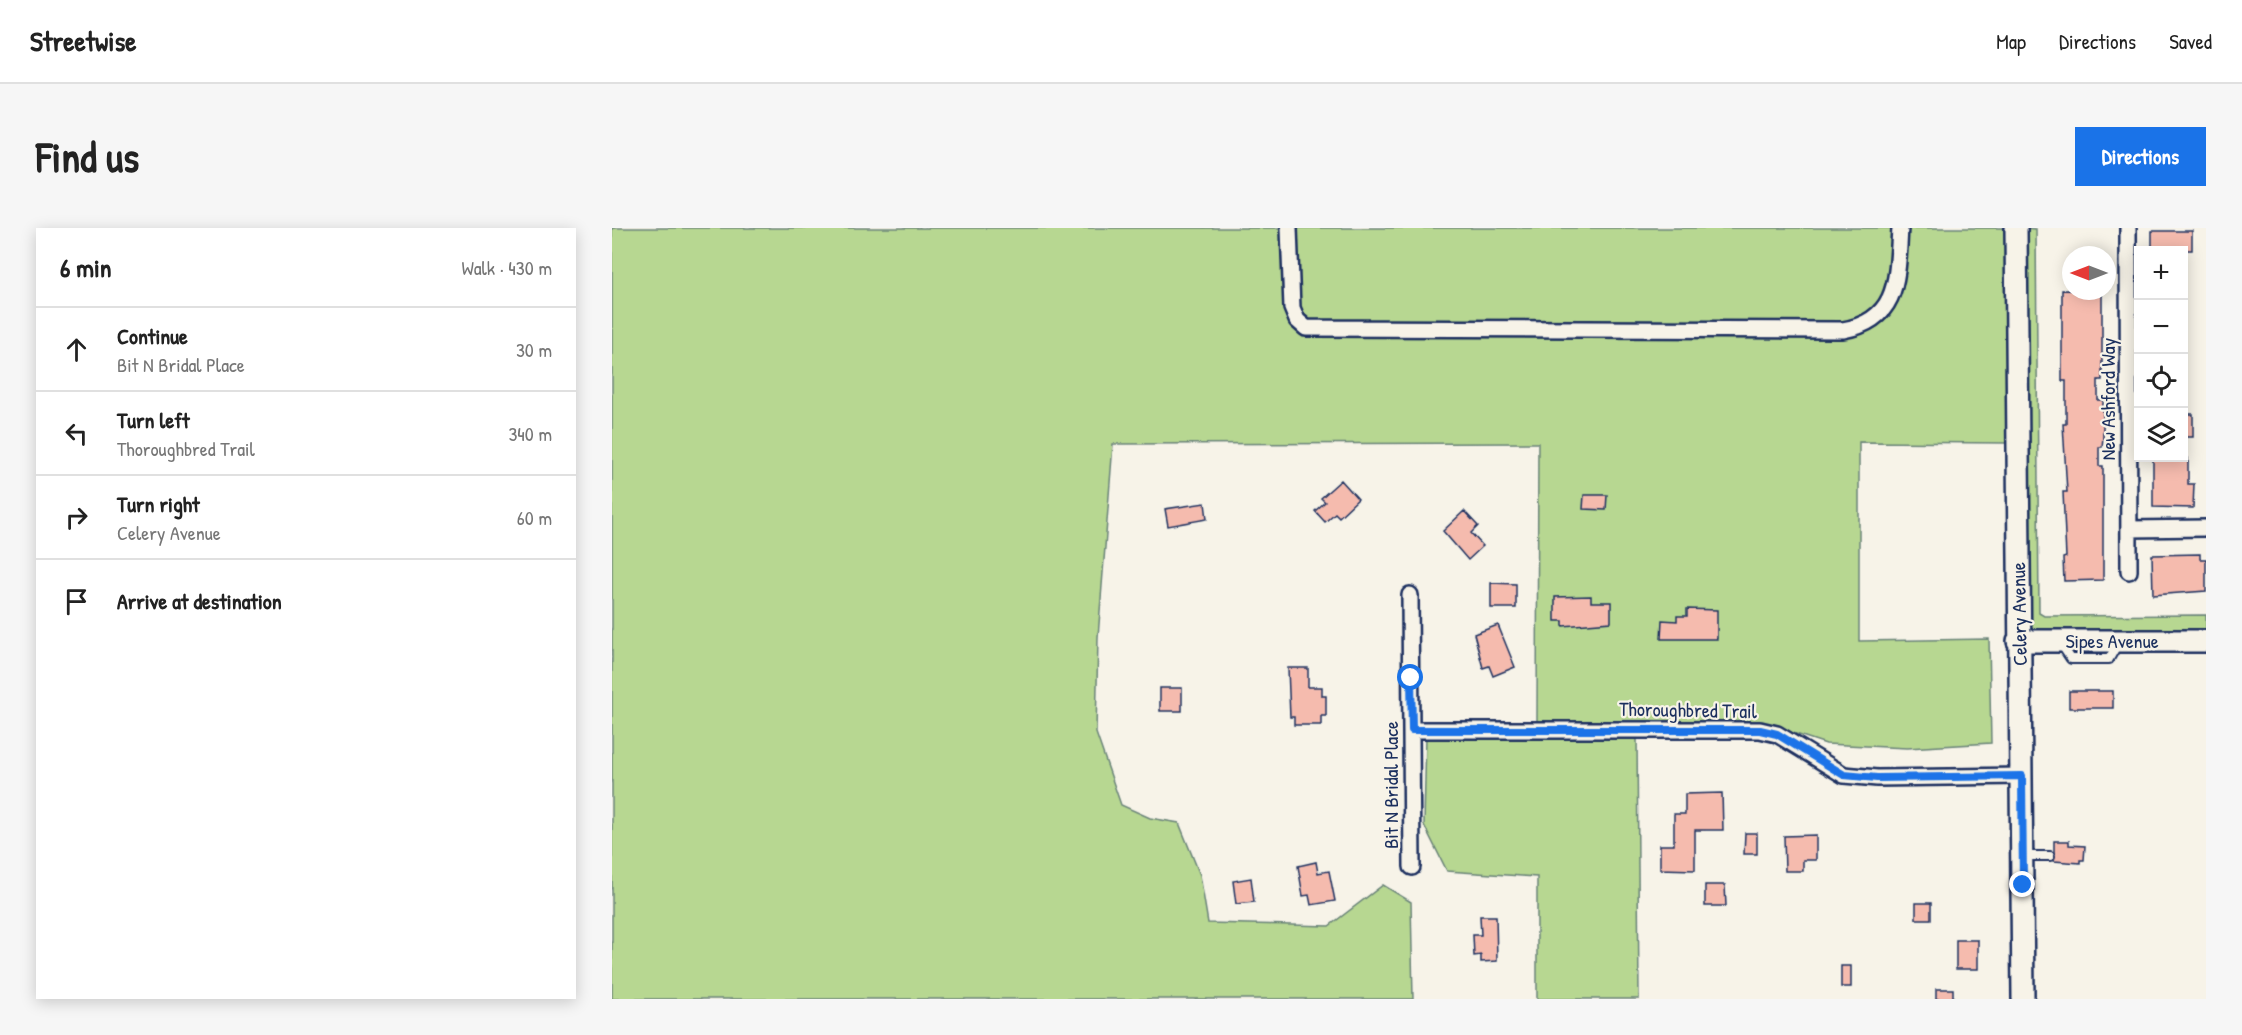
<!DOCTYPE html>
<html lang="en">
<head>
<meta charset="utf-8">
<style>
  :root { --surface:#fff; --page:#f6f6f6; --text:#222; --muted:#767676; --line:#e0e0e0; --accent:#1a73e8 }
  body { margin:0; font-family:"Patrick Hand",sans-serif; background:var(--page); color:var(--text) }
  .controls { position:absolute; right:18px; top:18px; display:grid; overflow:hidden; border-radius:0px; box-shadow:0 3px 15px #0003 }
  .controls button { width:54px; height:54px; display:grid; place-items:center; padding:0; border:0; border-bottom:2px solid var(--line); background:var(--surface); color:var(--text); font:30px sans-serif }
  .compass { position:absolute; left:1450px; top:18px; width:54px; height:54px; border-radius:50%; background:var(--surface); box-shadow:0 3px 15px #0003; rotate:270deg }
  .stop { position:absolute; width:18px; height:18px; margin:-14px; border:4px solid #1a73e8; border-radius:50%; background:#fff }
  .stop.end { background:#1a73e8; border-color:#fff; box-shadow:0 2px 6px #0008 }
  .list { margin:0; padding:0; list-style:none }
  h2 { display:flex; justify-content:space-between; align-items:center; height:78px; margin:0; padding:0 24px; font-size:26px }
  h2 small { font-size:20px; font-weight:400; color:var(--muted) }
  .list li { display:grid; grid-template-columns:39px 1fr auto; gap:18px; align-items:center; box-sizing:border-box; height:84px; padding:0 24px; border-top:2px solid var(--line) }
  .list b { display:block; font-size:22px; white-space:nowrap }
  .list p { margin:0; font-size:20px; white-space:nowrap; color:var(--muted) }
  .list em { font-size:20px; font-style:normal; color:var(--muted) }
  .icon { flex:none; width:33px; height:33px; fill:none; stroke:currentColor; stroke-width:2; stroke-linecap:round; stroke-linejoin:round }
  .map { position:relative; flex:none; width:1594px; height:771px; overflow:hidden; border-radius:0px }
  header { display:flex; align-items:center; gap:36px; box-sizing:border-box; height:84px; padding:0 30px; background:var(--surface); border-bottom:2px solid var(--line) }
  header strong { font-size:28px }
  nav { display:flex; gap:33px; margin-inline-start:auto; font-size:21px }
  .intro { display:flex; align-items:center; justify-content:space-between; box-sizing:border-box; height:144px; padding:0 36px }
  h1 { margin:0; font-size:42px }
  .button { padding:15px 27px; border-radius:0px; background:var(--accent); color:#fff; font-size:21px; font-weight:700 }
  main { display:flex; gap:36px; padding:0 36px }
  aside { flex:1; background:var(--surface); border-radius:0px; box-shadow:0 3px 15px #0003 }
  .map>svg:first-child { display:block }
</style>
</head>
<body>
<header>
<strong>Streetwise</strong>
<nav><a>Map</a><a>Directions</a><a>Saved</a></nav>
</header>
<div class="intro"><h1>Find us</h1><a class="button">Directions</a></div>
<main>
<aside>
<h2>6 min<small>Walk · 430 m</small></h2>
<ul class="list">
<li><svg class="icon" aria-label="ahead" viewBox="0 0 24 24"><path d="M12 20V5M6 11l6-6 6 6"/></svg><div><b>Continue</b><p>Bit N Bridal Place</p></div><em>30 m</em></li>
<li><svg class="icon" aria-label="left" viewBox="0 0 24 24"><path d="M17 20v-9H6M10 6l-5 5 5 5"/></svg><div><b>Turn left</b><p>Thoroughbred Trail</p></div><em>340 m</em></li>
<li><svg class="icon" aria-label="right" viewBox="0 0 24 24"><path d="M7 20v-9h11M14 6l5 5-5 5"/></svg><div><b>Turn right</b><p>Celery Avenue</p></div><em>60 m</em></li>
<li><svg class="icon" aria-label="arrive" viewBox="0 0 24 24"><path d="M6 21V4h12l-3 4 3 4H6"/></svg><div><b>Arrive at destination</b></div></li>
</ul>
</aside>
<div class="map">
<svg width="1594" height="771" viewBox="0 0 1594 771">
  <rect width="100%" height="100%" fill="#f7f3e8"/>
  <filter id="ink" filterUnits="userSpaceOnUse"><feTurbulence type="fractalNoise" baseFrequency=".0167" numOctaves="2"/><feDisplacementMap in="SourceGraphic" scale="12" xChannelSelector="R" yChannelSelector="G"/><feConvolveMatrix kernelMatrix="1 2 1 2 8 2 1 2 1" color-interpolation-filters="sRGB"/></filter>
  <g filter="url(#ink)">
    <path fill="#b7d791" stroke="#698378" stroke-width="1.5" d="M0 0H1397L1398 215 1247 214V413L1377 411 1379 515 1295 520 1214 516 1172 502 925 495 926 215 501 216 486 409 484 505 509 577 538 590 567 595 588 647 596 695 717 698 771 657 799 674 801 771H0Z
      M1411 0 1424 1 1427 385 1432 388 1594 387V407L1413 401Z
      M814 508H1025L1027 771H925V649L835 643 812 597Z"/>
    <path fill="#f5bbae" stroke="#1b2f5e" stroke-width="1.5" d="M1540 3H1580V22H1540Z
      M1450 62 1490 63V152H1486V172H1491V209L1490 219H1487V238H1491V352L1452 353 1451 330 1454 329 1451 264H1455L1451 196H1454V153H1450Z
      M1572 186H1581V209H1572Z
      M1541 230H1576V256H1582L1581 280 1541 279Z
      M729 252 746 271 727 289 723 285 713 294 703 283 713 274 709 270Z
      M972 267H995L994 282 971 281Z
      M593 275 595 291 556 298 553 281Z
      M852 283 866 298 859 305 871 318 856 332 831 303Z
      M1588 326V331H1594V363L1541 367 1540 327Z
      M879 355 904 356V380H879Z
      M979 368V374H999V394L951 398V393H943V369Z
      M1075 381 1105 382V411H1049L1050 392 1065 393V388H1075Z
      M886 397 903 439 881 448 877 438 871 440 862 406Z
      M676 440H696V459H710V468H714V488H709V497H682V489H678Z
      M548 460H570V483H548Z
      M1457 463H1501V480H1457Z
      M1110 565 1111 602H1083V642L1048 641V617H1062V586H1073V566Z
      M1133 605H1145V626H1132Z
      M1204 607V632H1191V643H1173L1172 608Z
      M1442 613H1457V617L1473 618 1472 632H1468V635L1442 633Z
      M704 634 706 645 717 643 723 673 699 677 697 667 691 668 686 638Z
      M639 650 642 674 624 676 621 653Z
      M1093 657H1113L1114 678H1093Z
      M1304 675H1319V691H1304Z
      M868 688H884L885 733 869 734V727L862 728 861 707H869Z
      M1344 712H1366V741H1344Z
      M1229 738H1239V759H1229Z
      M1324 761H1341V771H1324Z"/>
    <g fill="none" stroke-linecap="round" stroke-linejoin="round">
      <g stroke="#1b2f5e" stroke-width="12">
        <path id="lane" d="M1449 416 1459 431H1497L1505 417
          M1412 628H1438"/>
      </g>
      <g stroke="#1b2f5e" stroke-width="20">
        <path id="street" d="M677 0 680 80 685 92 694 100 1231 102C1288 92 1285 48 1288 0
          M1516 0 1517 343
          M1517 301 1594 300
          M798 367 800 639
          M800 502H1148L1165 506 1232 547 1265 550 1410 548"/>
      </g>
      <g stroke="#1b2f5e" stroke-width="26">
        <path id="secondary" d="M1404 0 1411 771
          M1406 413H1594"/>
      </g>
      <use href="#lane" stroke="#f7f3e8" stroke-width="8"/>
      <use href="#street" stroke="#f7f3e8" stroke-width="15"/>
      <use href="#secondary" stroke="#f7f3e8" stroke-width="21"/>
    </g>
  </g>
  <g fill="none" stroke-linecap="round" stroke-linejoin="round" filter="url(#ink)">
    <path stroke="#1a73e8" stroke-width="8" d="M799 450 800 502H1148L1165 506 1232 547 1265 550 1410 548 1411 657"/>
  </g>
  <g text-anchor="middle" stroke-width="4.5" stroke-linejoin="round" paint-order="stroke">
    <g font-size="20" fill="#1b2f5e" stroke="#f7f3e8">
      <text transform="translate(1496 171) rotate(-90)" y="7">New Ashford Way</text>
      <text transform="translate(1407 386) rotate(-91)" y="7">Celery Avenue</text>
      <text x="1500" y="420">Sipes Avenue</text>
      <text transform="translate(1076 482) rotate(1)" y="7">Thoroughbred Trail</text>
      <text transform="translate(779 557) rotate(-90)" y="7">Bit N Bridal Place</text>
    </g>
  </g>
</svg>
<div class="controls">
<button>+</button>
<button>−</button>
<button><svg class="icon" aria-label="locate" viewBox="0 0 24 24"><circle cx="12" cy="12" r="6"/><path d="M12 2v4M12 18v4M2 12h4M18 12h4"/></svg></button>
<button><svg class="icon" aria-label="layers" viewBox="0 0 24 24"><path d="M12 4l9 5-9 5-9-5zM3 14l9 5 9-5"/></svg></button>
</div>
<svg class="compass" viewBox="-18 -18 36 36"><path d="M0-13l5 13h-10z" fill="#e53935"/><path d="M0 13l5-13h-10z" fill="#767676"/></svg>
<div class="stop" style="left:799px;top:450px"></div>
<div class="stop end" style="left:1411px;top:657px"></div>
</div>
</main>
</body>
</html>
